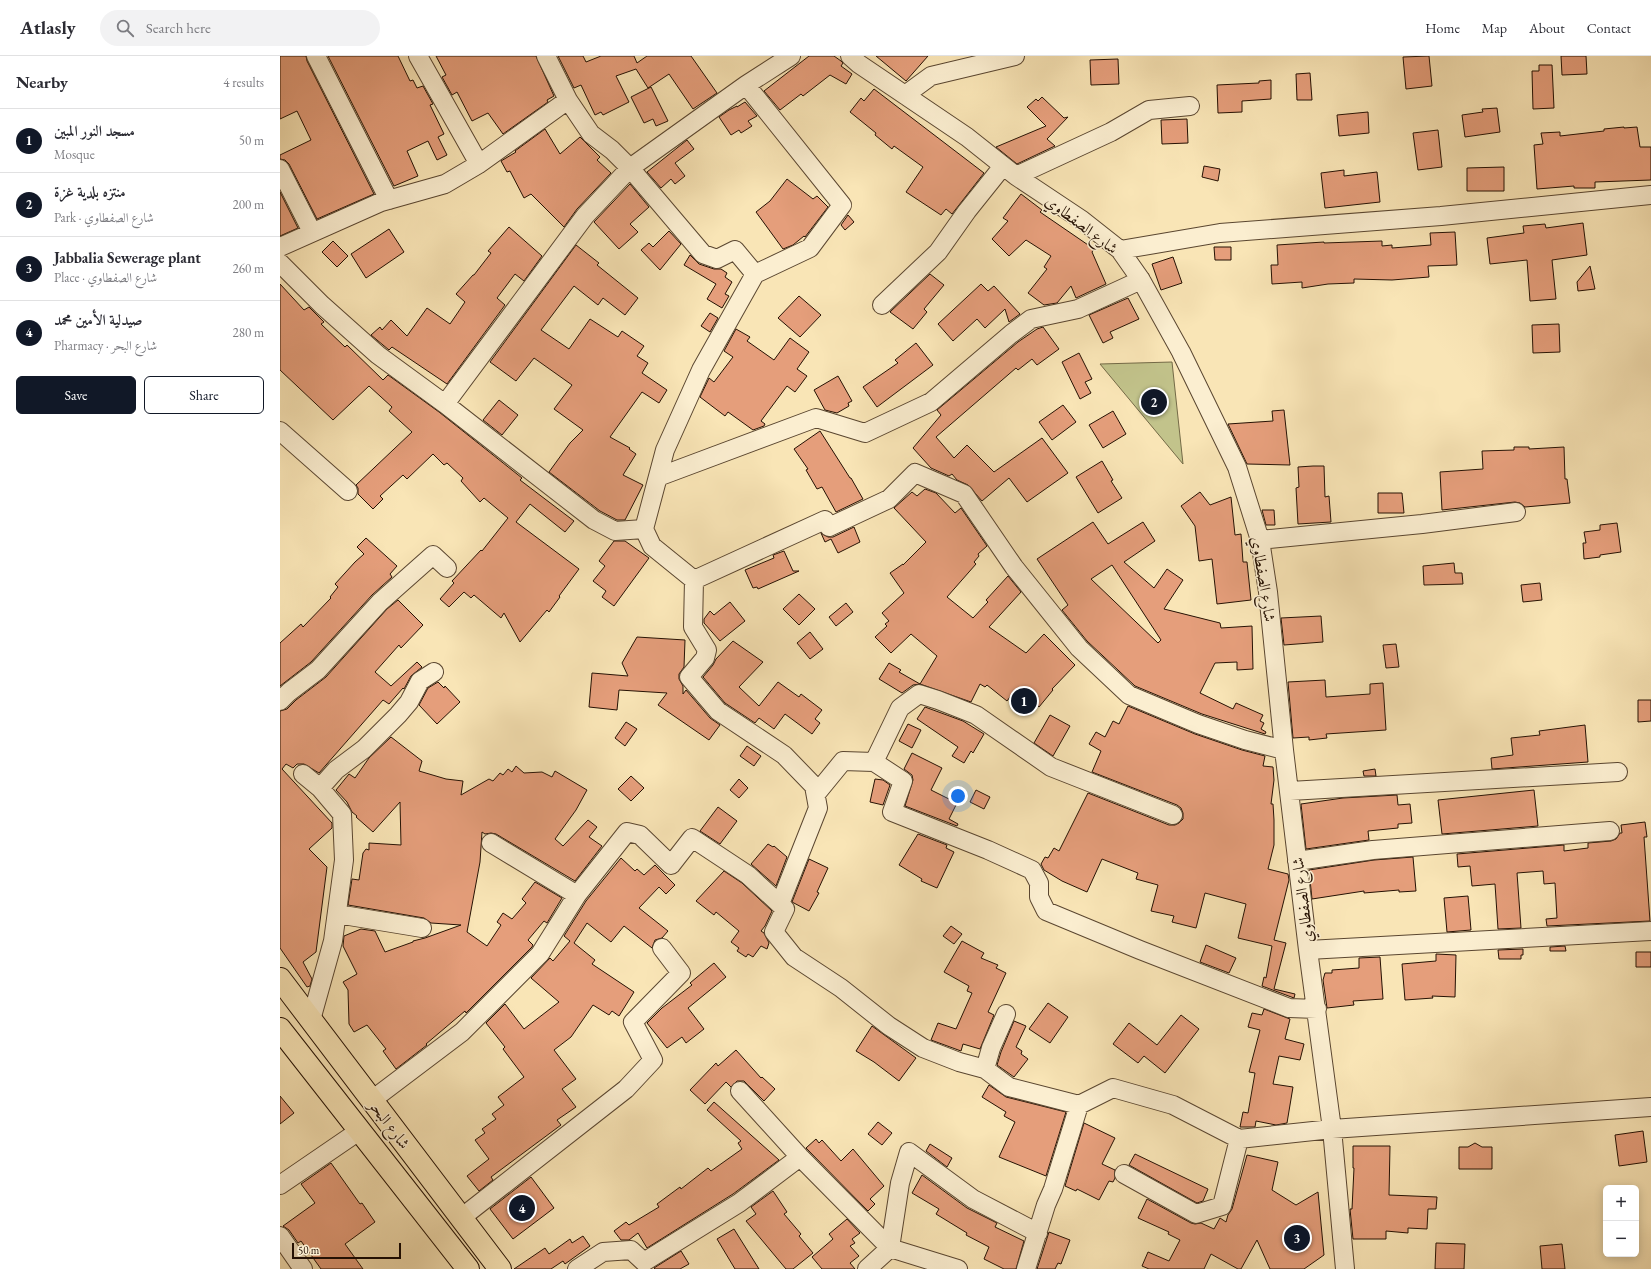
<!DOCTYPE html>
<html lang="en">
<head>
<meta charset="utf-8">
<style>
  :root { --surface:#fff; --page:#f2f2f3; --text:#2b2b33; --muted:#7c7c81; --line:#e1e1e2; --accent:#111827 }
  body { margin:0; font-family:"EB Garamond",Amiri,serif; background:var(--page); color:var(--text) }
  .controls { position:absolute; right:12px; bottom:12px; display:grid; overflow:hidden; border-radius:6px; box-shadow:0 2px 10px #0003 }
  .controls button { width:36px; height:36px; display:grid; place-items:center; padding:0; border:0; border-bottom:1px solid var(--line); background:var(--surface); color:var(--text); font:20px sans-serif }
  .scale { position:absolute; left:12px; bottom:10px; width:109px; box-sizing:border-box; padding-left:4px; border:2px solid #251103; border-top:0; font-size:11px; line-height:14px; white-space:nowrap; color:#251103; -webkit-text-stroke:3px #fbeed0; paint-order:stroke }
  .you { position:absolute; left:678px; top:740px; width:14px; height:14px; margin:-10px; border:3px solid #fff; border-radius:50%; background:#1a73e8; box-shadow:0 0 0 6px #1a73e833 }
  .badge { display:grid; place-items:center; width:26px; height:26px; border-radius:50%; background:var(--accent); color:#fff; font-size:13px; font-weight:700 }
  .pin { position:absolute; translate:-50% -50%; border:2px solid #fff; box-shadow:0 1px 4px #0006 }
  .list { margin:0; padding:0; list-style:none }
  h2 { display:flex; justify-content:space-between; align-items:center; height:52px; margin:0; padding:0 16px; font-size:17px }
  h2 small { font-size:13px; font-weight:400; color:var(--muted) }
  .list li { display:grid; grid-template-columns:26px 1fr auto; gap:12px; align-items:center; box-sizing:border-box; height:64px; padding:0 16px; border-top:1px solid var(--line) }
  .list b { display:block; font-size:15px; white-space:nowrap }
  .list p { margin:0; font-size:13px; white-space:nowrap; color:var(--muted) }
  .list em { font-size:13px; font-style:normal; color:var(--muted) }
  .actions { display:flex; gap:8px; padding:12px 16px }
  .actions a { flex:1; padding:9px 0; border:1px solid var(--accent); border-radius:6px; text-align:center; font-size:14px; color:var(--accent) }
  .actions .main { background:var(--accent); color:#fff }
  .icon { flex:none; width:22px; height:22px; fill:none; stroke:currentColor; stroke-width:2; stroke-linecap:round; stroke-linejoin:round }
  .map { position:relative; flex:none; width:1371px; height:1213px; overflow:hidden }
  header { display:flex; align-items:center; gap:24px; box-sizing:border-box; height:56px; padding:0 20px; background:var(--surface); border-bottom:1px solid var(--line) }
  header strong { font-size:19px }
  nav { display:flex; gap:22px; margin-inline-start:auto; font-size:14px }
  .search { width:280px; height:36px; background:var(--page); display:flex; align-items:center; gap:10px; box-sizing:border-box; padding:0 14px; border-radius:22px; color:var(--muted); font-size:15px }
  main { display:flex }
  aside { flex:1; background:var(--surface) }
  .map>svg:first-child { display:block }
</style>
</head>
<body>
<header>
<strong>Atlasly</strong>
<div class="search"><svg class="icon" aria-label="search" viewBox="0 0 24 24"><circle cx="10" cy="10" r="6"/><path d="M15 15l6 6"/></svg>Search here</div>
<nav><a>Home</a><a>Map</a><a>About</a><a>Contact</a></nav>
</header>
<main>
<aside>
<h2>Nearby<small>4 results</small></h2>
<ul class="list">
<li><span class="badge">1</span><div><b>مسجد النور المبين</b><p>Mosque</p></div><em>50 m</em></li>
<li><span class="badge">2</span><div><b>منتزه بلدية غزة</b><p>Park · شارع الصفطاوي</p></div><em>200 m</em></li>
<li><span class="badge">3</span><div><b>Jabbalia Sewerage plant</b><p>Place · شارع الصفطاوي</p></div><em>260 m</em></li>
<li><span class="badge">4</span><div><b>صيدلية الأمين محمد</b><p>Pharmacy · شارع البحر</p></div><em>280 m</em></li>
</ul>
<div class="actions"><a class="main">Save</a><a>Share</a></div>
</aside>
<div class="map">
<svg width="1371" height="1213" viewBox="0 0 1371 1213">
  <rect width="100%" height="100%" fill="#f9e5b6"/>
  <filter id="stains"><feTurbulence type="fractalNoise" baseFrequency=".005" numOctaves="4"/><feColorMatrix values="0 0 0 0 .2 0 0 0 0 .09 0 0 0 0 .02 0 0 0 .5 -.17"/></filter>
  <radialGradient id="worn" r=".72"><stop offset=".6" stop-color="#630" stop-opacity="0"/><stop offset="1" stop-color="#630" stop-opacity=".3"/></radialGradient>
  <path fill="#c2c38b" stroke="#746a47" d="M892 306 903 408 820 308Z"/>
  <path fill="#e59e7b" stroke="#251103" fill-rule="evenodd" d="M0 0H26L27 5 94 138 37 163 9 108 5 104 0 103V99L31 84 17 55 0 63Z
    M48 0H118L130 25 133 24 137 32 143 30 153 48 150 49 164 78 158 81 167 99 157 104 148 85 127 95 138 120 114 130Z
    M156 0H256L274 40 267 44 268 46 223 78 208 57 192 65 177 36 172 39 162 21 166 19Z
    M278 0H303L306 6 321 0H354L357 7 367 0H411L437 37 413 53 389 18 368 32 356 13 336 20 349 46 323 59 321 56 315 59 301 29 294 32Z
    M529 0H554L561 5 563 7 561 10 572 18 566 28 550 19 523 40 521 38 500 54 484 35Z
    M596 0H648L626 25Z
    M1149 0 1152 30 1126 33 1123 1Z
    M1281 0H1306L1307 18 1282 19Z
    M838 3 839 28 811 29 810 4Z
    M1259 9H1272L1274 52 1253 53 1252 15H1259Z
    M1030 17 1032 44H1017L1016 18Z
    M991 24V43L962 45V56L938 57 937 29 979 27V25Z
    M371 31 388 65 376 70 373 63 364 67 351 41Z
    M594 33 704 117 672 158 666 153 661 159 626 136 643 111 614 90 612 93 595 79 596 77 570 56 581 42 584 45Z
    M762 41 784 62 788 61 767 83 775 90 737 108 716 91 766 70 747 51 756 43 758 45Z
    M465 46 477 60 468 65 472 70 461 77 459 74 451 79 439 61 449 54 457 50V51Z
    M1217 52 1220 76 1185 81 1182 59 1203 56 1202 53Z
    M1088 56 1089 77 1059 80 1057 59Z
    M907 63 908 87 882 88 881 64Z
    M1344 71V72L1357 71 1360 91H1371V124L1315 126V132H1294V130L1257 133 1254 89 1263 88 1261 77 1280 76V80L1324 75V73Z
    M265 73 280 98 300 81 320 101 317 104 331 117 297 153 284 171 251 138 244 142 230 115 227 116 221 105 236 96 235 95Z
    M1158 74 1162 111 1138 114 1133 77Z
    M407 84 414 93 395 107 405 120 395 128 391 123 381 132 367 116Z
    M924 110 940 113 938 125 922 121Z
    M1224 111V135H1187V112Z
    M1064 114V120L1097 116 1100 146 1045 152 1041 117Z
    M507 123 533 143 537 140 548 151 525 181 524 180 513 189 503 193 476 156 490 145Z
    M350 128 369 151 350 168 358 176 339 193 314 166Z
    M0 136 18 172 0 180Z
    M741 138 762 154 760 156 814 193 812 196 826 228 796 242 791 230 777 247 764 249 748 237 767 213 764 211 771 200 746 184 729 200 712 183 728 165 723 162Z
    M568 159 574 166 565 174 561 169Z
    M1303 167 1307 199 1272 204 1276 243 1250 245 1247 204 1210 208 1207 182 1244 177 1243 170 1265 168 1266 172Z
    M229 171 262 200 244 225 235 218 217 242 225 249 167 328 112 291 109 294 91 279 100 271 102 274 111 264 127 280 147 252 170 268 185 246 176 238 193 219H194L211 197 208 195Z
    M109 173 124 196 86 222 71 198Z
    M389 175 401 188 380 214 361 194 369 187 373 191Z
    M1175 176 1177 209 1148 210 1149 221 1112 224 1074 223V227L1048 228 1022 232V226L992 228 991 209H998L997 189 1044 186V187L1102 185V190L1112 189V192L1151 189 1150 177Z
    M53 185 68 200 57 211 42 196Z
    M296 189 319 207 317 209 358 242 345 259 323 242 318 249 294 230 261 274 289 293 310 263 338 281 342 275 364 290 357 300 368 307 362 317 387 334 379 347 362 336 330 381 350 392 349 393 356 398 343 419 363 429 345 464H337L320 455 269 416 290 387 303 374 274 353 292 329 254 302 236 325 210 306Z
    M934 191H951V204H935Z
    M410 199 419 208 434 213H441L447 217 445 221 452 226 445 238 449 240 442 252 427 243 436 228 404 209Z
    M893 201 902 227 881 234 872 208Z
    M1310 210 1315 233 1298 235 1297 226Z
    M650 218 664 229 644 253 647 256 633 273 610 256Z
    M0 228 24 254 29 251 44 266 41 268 65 291 67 289 103 324 108 319 159 356 242 422 240 424 294 465 285 476 250 448 236 466 299 513 279 540 280 541 269 556 267 554 240 586 224 557 221 562 194 539 191 542 184 536 169 551 160 543 174 527 172 525 201 494 202 495 228 462 204 442 200 446 181 425 183 422 167 407 164 409 153 398 127 423 123 419 100 440 103 443 93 453 78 438V432L76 429 132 376 109 355 112 351 89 330 53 364 0 314Z
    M701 228 708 235 714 230 740 258 729 266 725 253 705 272 697 263 673 285 658 268Z
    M519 240 541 259 520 281 498 262Z
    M848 242 859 263 830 276 833 282 823 287 809 259Z
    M430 257 438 262 430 276 421 270Z
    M1279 268 1280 296 1253 297 1252 269Z
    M763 271 779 293 757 309 752 303 738 314 736 312 656 381 674 402 687 389 714 416 762 382 788 417 747 446 729 422 702 445 688 429 677 424 672 418 669 420 651 412 633 392 661 359 657 354 738 286 757 273Z
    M456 273 470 281 467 285 494 304 510 282 529 296 517 313 527 320 515 336 507 330 481 365 485 368 484 370 473 374 448 356 445 360 420 341 429 322 434 326 453 301 444 295Z
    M636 287 653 309 597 351 583 331 618 307 615 304Z
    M799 297 812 323 805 326 811 337 800 343 782 306Z
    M558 320 572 345 568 347 569 350 557 357 545 354 534 334Z
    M219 344 238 359 222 379 203 364Z
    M783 349 796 366 772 384 759 366Z
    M1004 354 1010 409 967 408 948 368 993 365 992 355Z
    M833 355 846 378 823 392 809 369Z
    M540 375 570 422H571L583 443 556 456 542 431 537 433 526 414 528 413 514 393Z
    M1234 391H1249V393L1284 391 1285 423H1287L1290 447 1245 451 1240 447 1235 446 1162 454 1160 416 1203 413 1202 395 1234 394Z
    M822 405 833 424 831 425 842 442 818 457 796 421Z
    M1033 410H1044L1045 441 1049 440 1051 466 1018 468 1016 432 1019 431 1018 411Z
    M645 433 656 437 675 457 681 452 707 490 698 498 699 500 694 506 696 508 667 541 693 562 708 546 706 544 728 520 741 536 709 571 746 597 764 578 795 609 772 633 773 634 759 651 736 633 727 645 707 629 705 631 700 628 691 646 640 628 657 600 631 578 611 597 595 581 607 570 605 568 609 565 602 557 624 537 610 517 623 508V509L646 486 614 452 632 436 637 440Z
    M920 436 930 449 951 441 955 479 961 478 963 506H967L971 544 937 548 932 503 919 505 915 470 901 450Z
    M1098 437H1122L1124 457H1098Z
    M982 454H994L995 469H986Z
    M813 466 828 488 863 466 875 485 844 506 874 532 887 513 903 524 884 553 940 567 941 572 972 570 973 613 957 614V606L935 607 920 637 953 653 956 647 983 659 980 665 984 667 981 673 986 676 985 678 922 658 855 630 807 585 782 554 788 549 757 503ZM832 509 881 584 878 587 811 523Z
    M1337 467 1341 496 1320 499V501L1304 503 1303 487H1306L1304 476 1320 474V469Z
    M574 471 580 486 558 497 551 483 545 486 541 477 548 481H553Z
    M86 482 117 510 110 518 112 521 92 539 31 606 0 630V587L21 568 23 571 51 542 50 541 58 531 55 528 75 506 84 498 77 491Z
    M334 485H345L369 502 334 550 322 541 326 535 313 525 325 510 319 505Z
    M504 495 513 515H519L478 533 477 531 473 532 465 514 494 502 493 499Z
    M1174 507 1175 517H1182L1183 528 1144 529 1143 510Z
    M1260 527 1262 544 1243 546 1241 529Z
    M519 538 535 553 519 569 503 553Z
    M118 544 143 569 121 592 119 589 95 616 111 630 137 606 142 611 131 620 124 633 123 632 109 648 103 644 39 717 24 708H17L13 712 6 708 2 713 52 767V772L29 793 47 811 36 896 23 906 32 923 30 930 27 931 0 892V655L7 653 16 644 46 621 107 553Z
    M450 546 465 565 440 585 424 567V563L430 555 434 559Z
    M566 547 573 556 556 570 549 561Z
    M1041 560 1043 586 1004 589 1001 562Z
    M530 576 543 593 530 603 517 587Z
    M357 581 405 584 404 611 399 618V623L403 630V638L406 634 430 662 440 669 429 684 378 649 387 637 339 634 337 654 309 651 312 617 348 620 342 607Z
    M453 585 483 606 459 631 479 650 498 626 519 641 521 638 542 654 535 663 540 667 532 678 505 658 494 673 479 662 475 667 445 647 423 621 433 609 436 603Z
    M1116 588 1119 611 1106 612 1103 589Z
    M609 607 621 614 619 616 640 628 633 629 622 637 599 623Z
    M1045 624 1046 641 1090 638V628L1103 627 1106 674 1046 678 1047 682 1029 684V681L1013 682 1008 626Z
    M158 626 164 632 165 630 180 646 157 668 139 649 148 632Z
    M1358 644H1371V665L1358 666Z
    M848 650 915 678 962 694 985 700 983 710 993 711 994 724 991 748H993L994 764V789L988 813 1008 818 1009 824 994 884 1006 887 994 933 1015 938 1014 942 982 930 984 921 986 922 992 890 958 882 966 848 925 837 916 872 892 866 894 860 871 855 878 829 856 823 858 817 822 803 807 836 782 825 764 814 761 808 765 801 768 802 774 792 779 795 808 737 889 769H895L899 767 903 763V757L901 752 897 749 812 716 821 695 809 688 816 676 825 681 833 665 839 668Z
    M645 651 683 665 704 678 693 697 691 695 684 707 672 700 678 691 637 663Z
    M770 659 790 670 773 700 754 687Z
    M346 666 357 673 345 690 335 682Z
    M628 668 641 674 632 692 619 685Z
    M1305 669 1308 706 1212 713 1211 702 1233 699 1231 682 1260 679 1259 675Z
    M111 681 142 705 139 715 166 723 183 725 181 739 209 723 213 725 220 717 223 719 228 713 232 716 236 710 244 717 262 716 272 721 275 715 307 734 296 754 275 783 283 790 308 764 317 771 309 781 322 790 295 825 216 778 211 777 205 778 202 776 200 806 187 876 207 890 221 869 217 866 223 857 232 863 246 847 242 843 255 826 282 842 267 867 264 865 248 884 253 889 252 891 186 957 185 955 146 988 147 989 116 1013 103 995 106 993 87 969 74 976 69 968 68 934 63 926 77 918 63 890 64 880 81 873 95 875 105 896 133 886V885L145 882 181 869 151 867 144 862 68 849 72 823 79 824 83 797 86 793 89 794V787L121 789 120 746 93 776 76 761 77 760 72 756 67 746 56 734 69 718 75 722 89 702Z
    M467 690 481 700 474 710 460 700Z
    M632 697 662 712 651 734 677 747 669 763 678 768 677 770 625 750 633 724 632 719 624 713Z
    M1095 713 1096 720H1084L1083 715Z
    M351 720 364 732 351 745 338 733Z
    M459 723 468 732 459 742 450 734Z
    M595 723 603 724 610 729 603 749 590 746Z
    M696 734 710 741 704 753 690 746Z
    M1254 734 1258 770 1162 778 1158 744Z
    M1117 739 1118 749 1130 748 1132 767 1118 768V772L1088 775 1089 784 1026 793 1021 748 1063 742Z
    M438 751 457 765 440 788 420 775Z
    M1365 766 1367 781H1364L1370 865 1267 870 1266 863 1277 862 1275 827 1264 828 1263 815 1237 817 1241 872 1218 873 1215 828 1192 830 1190 810 1178 811 1177 798 1284 789V795L1308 792V787L1331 785 1336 783 1340 777H1342L1341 769Z
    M638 778 667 789 666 792 674 796 657 832 641 825 642 823 619 809Z
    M488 788 493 791 494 790 507 801 496 830 471 808Z
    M1133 801 1136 835 1119 836V834L1084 837V835L1032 843 1029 814 1094 804Z
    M341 802 355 815 357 813 364 819 375 809 395 829 386 838 379 831 359 852 388 875 382 882 375 884 372 892 344 870 331 886 307 867 294 887 315 904 312 908 354 936 339 960 332 955 329 959 313 949 291 981 274 994 296 1023 282 1033 296 1051 277 1064 281 1069 211 1121 213 1124 199 1135 187 1120 209 1103 195 1084 205 1077 202 1073 216 1063 212 1058 224 1049 218 1041 244 1021 223 993 225 991 206 967 225 948 244 973 279 946 251 922 270 902 273 905 290 885 284 880 306 845Z
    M529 803 548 812 537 836 539 837 529 855 512 846Z
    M444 815 462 827 492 855 485 870 481 875 484 877 489 887 487 893 481 890 473 901 468 898 466 901 457 895 459 892 451 886 459 875 436 856 434 859 416 845Z
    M1188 840 1191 874 1167 876 1164 842Z
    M671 870 682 878 674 888 663 880Z
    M682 885 704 897 701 902 718 909 716 912 726 917 708 956 714 959 700 993 683 988 681 995 651 984 658 967 676 973 692 937 687 935 689 930 664 916Z
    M926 889 956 902 949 917 920 906Z
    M1285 890 1286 895H1270V891Z
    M1243 893V899H1241V903H1219L1218 894Z
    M1356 896H1371V911H1356Z
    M1156 898 1176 899 1175 941 1152 940 1153 942 1125 944 1122 908 1156 905Z
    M1100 901 1103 943 1073 945 1074 949 1047 952 1043 924 1045 917H1052V914L1079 912V902Z
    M434 907 446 921 408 952 424 973 406 987 402 981 387 992 367 967 382 952 412 929 410 927Z
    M768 947 788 961 770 987 749 973Z
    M984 953 1010 963 1005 983 1024 988 1020 1004 999 1000 993 1028 1013 1031 1007 1067 996 1069 976 1065 975 1071H960L963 1056 968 1057 975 1017 969 1016 980 974 968 971 972 957 982 959Z
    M901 959 919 973 885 1017 864 1000 858 1007 833 988 849 967 877 989Z
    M734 965 746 970 736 991 742 995 741 998 748 1003 734 1021 717 1009 721 996Z
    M592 970 636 1002 619 1025 594 1006 576 995Z
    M456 994 481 1022 482 1021 495 1033 484 1045 464 1025H457L451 1031 446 1026 425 1048 410 1034 436 1007 438 1010Z
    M709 1029 726 1041 786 1056 766 1120 719 1101 735 1066 724 1060 726 1056 702 1041Z
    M0 1040 14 1057 0 1068Z
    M434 1046 499 1104 453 1138 367 1192 358 1177 349 1184H341L334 1175 346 1166 349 1169 379 1151 377 1148 400 1131 401 1133 428 1112 431 1115 462 1093 458 1087 461 1085 427 1054Z
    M598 1066 612 1077 602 1089 588 1078Z
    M804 1067 835 1082 822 1108 835 1114V1122L833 1126 829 1125 819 1144 797 1133 796 1135 785 1130Z
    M1363 1075 1367 1106 1339 1110 1335 1079Z
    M536 1083 539 1087 542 1084 561 1105 573 1093 604 1130 590 1143 595 1148 588 1155 526 1092Z
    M1195 1087 1202 1091H1212V1113H1179V1091H1188Z
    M650 1088 672 1102 667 1111 646 1095Z
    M1073 1090H1110L1109 1139 1157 1141 1156 1153H1148L1147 1173 1128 1172V1177L1106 1175V1183H1073L1070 1153H1072L1074 1112H1073Z
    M855 1098 928 1133 923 1145 917 1147 849 1109Z
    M967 1099 998 1106 992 1134 1016 1149 1038 1136 1044 1199 1024 1213H990L977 1184 961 1213H958L931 1198 924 1213H869L862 1210 868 1196 889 1205 900 1184 888 1178 889 1176 858 1162 867 1143 911 1167 915 1168 921 1167 934 1173 940 1162 946 1166 948 1159 952 1153Z
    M51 1107 80 1148 82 1147 95 1166 65 1188 83 1213H41L21 1185 18 1187 9 1174 3 1170 35 1147 21 1128Z
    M642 1119 687 1152 717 1167 715 1171 744 1185 736 1213H724L704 1203 709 1191 686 1179 687 1177 656 1158 659 1153 632 1137Z
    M251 1121 274 1152 233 1183 210 1153Z
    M493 1135 507 1156 504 1158 521 1178 519 1180 533 1197 513 1213H506L466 1165 476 1158 471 1151Z
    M567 1163 580 1177 572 1183 575 1187 570 1190 579 1200 570 1207 575 1213H542L532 1201 553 1183 549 1178Z
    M454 1173 479 1213H455L437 1183Z
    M769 1176 790 1184 781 1208 778 1207 775 1213H757Z
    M303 1180 310 1190 285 1208 283 1205 271 1213H234L265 1192 269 1198 290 1183 292 1187Z
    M1156 1187 1185 1188 1184 1213H1155Z
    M1282 1188 1285 1213H1262L1260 1190Z
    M401 1195 409 1208 400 1213H375L374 1212Z"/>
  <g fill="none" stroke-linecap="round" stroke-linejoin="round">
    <g stroke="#5a4630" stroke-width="20">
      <path id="minor" d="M36 0 109 144
        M138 0 199 108
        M266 0 288 44 311 78 332 94 350 112 466 29 511 0
        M570 0 579 8 687 81 736 120 802 164 840 194 861 224 901 296 957 411 980 484 988 536 1004 694 1028 894 1052 1073 1065 1213
        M625 39 651 20 735 0
        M0 113 32 176
        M736 120 831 76 869 54 910 50
        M0 191 101 146 165 128 199 108 288 44
        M840 194 940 177 1161 160 1371 139
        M0 207 42 249 98 299 165 348 314 464 335 475 364 473 372 490 414 524 545 464 549 471 609 443 635 417 684 438 734 511 799 592 849 639 918 668 965 684 1004 694
        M602 249 658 196 687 155 723 110
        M165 348 305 160 350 112 423 198 437 203 455 194 475 218
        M0 375 68 435
        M378 421 536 362 585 377 651 346 731 278 751 263 798 253 861 224
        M364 473 385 394 421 314 475 218 530 192 562 149 466 29
        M980 484 1142 468 1236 456
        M414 524 413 571 427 594 425 602 409 621 438 655 504 699 534 730 538 752 500 848
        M0 645 9 636 38 614 100 546 153 499 167 512
        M594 706 620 652 639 638 658 644 696 659 771 711 893 759
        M23 718 40 732
        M1010 735 1338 716
        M536 738 563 705 594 706 623 725 612 756 708 794 752 814 759 827V841L766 855 860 894 1009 952 1037 953
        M211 787 297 839
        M1017 805 1093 794 1330 775
        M57 858 142 872
        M1028 894 1371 875
        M31 964 53 885 64 804 62 758 40 732 56 714 84 693 118 659 129 646 140 625 154 616
        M705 1013 711 992 726 958
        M460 1035 520 1101 610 1192 678 1213
        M92 1044 182 976 260 898 297 839 347 776 360 779 391 809 412 782 468 819 505 853 494 876 514 901 561 932 609 970 643 992 679 1006 705 1013 729 1031 799 1049 833 1032 893 1049 959 1083 1052 1073 1371 1051
        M844 1118 916 1158 942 1150 959 1083
        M0 1129 79 1075
        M181 1162 346 1033 373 1004 353 966 401 917 382 892
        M0 1180 23 1213
        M297 1213 323 1196 351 1194 364 1206 459 1147 520 1101
        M587 1213 610 1192 620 1127 629 1096 693 1143 758 1177
        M746 1213 766 1149 773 1133 799 1049"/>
    </g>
    <g stroke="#251103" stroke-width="24">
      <path id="major" d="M0 923 220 1213
        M0 973 188 1213"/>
    </g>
    <use href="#minor" stroke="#fbeed0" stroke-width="18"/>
    <use href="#major" stroke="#f9e5b6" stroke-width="22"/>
  </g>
  <g text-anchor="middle" stroke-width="3" stroke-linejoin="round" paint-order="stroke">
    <g font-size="16" fill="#251103" stroke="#fbeed0">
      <text transform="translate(802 168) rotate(37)" y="6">شارع الصفطاوي</text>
      <text transform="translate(984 523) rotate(81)" y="6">شارع الصفطاوي</text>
      <text transform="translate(1022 844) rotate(-97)" y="6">شارع الصفطاوي</text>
      <text transform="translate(110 1068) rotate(53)" y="6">شارع البحر</text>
    </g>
  </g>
  <rect width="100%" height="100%" filter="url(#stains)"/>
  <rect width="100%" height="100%" fill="url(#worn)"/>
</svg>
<div class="controls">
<button>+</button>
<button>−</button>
</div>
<div class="scale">50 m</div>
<div class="you"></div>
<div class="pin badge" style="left:744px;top:645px">1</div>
<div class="pin badge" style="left:874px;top:346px">2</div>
<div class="pin badge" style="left:1017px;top:1182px">3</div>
<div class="pin badge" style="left:242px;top:1152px">4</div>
</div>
</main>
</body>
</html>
